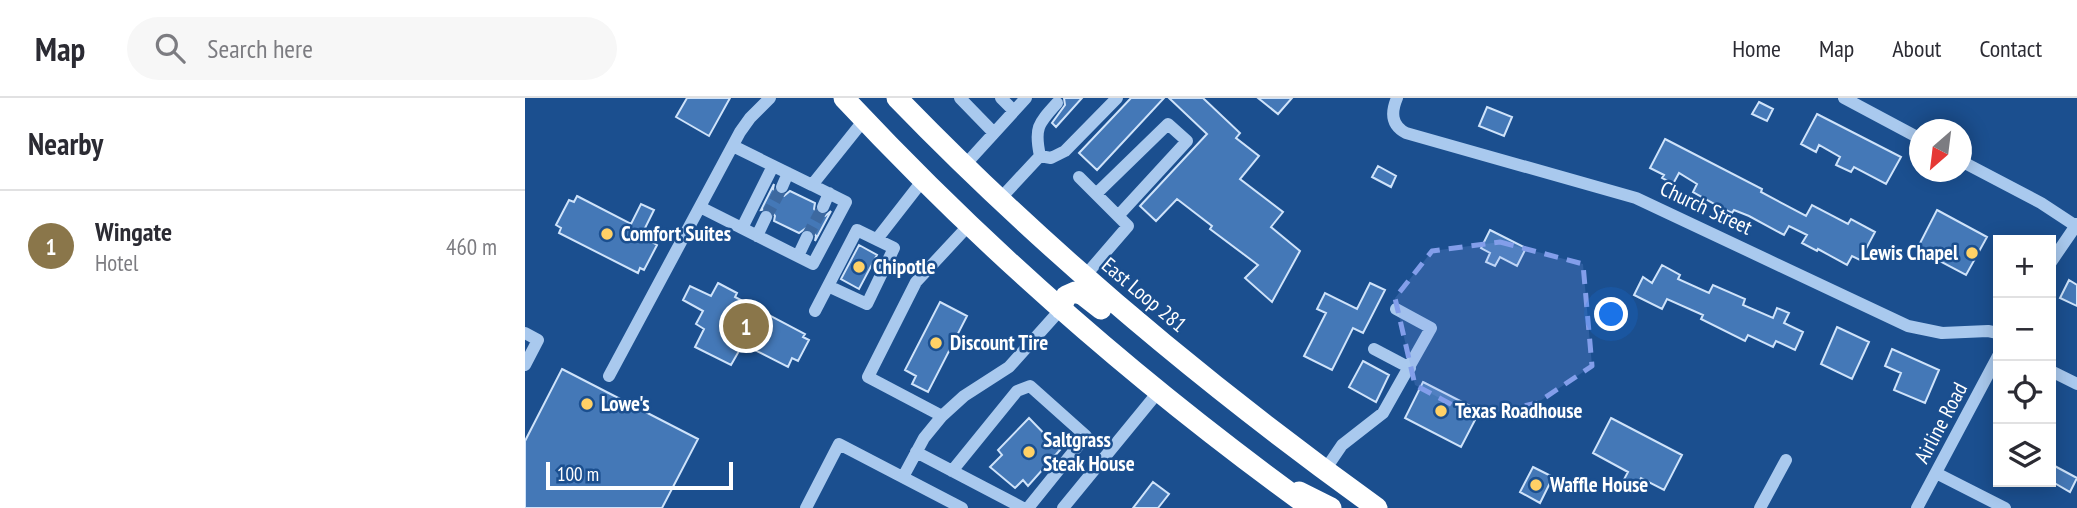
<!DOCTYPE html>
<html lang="en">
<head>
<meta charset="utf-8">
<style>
  :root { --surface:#fff; --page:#f7f7f7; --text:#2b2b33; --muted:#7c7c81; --line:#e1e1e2; --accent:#8a764a }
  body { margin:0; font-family:"PT Sans Narrow",sans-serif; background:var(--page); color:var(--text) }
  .controls { position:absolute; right:21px; bottom:21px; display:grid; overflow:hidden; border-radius:0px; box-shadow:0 4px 18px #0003 }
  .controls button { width:63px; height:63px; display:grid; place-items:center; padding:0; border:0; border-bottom:2px solid var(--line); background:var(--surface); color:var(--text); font:35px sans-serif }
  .compass { position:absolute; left:1384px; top:21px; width:63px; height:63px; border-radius:50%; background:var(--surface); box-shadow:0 4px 18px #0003; rotate:208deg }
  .scale { position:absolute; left:21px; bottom:18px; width:187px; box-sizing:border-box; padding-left:7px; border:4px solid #fff; border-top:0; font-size:19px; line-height:24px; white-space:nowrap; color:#fff; -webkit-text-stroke:5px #1b4f8f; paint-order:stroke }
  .you { position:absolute; left:1087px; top:217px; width:24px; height:24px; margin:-18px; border:5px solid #fff; border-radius:50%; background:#1a73e8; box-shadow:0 0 0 10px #1a73e833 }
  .badge { display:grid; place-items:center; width:46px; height:46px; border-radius:50%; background:var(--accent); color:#fff; font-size:23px; font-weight:700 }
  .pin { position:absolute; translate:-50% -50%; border:4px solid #fff; box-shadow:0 2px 7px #0006 }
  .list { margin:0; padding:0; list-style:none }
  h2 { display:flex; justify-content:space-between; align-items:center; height:91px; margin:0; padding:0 28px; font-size:30px }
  h2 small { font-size:23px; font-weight:400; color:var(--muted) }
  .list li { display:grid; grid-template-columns:46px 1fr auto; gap:21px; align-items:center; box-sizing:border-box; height:112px; padding:0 28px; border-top:2px solid var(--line) }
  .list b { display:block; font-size:26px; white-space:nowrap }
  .list p { margin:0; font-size:23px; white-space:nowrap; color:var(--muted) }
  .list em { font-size:23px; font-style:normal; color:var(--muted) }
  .icon { flex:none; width:38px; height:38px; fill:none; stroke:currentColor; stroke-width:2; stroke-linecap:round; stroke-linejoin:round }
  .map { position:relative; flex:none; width:1552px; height:410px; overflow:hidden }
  header { display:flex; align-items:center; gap:42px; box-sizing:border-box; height:98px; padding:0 35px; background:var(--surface); border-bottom:2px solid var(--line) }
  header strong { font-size:33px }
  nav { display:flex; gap:38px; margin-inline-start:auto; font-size:24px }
  .search { width:490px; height:63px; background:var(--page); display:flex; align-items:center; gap:18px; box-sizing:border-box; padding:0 24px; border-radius:38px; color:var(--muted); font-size:26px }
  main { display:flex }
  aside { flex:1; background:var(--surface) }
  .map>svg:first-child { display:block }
</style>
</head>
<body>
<header>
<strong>Map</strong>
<div class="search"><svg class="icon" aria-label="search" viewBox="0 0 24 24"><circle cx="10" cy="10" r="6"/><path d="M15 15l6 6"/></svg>Search here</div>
<nav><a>Home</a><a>Map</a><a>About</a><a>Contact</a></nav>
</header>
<main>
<aside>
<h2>Nearby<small></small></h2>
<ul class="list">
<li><span class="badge">1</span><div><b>Wingate</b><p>Hotel</p></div><em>460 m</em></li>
</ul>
</aside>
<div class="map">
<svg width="1552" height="410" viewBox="0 0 1552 410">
  <rect width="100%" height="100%" fill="#1b4f8f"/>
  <path fill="#4478b7" stroke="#cfe3fa" stroke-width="2" d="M162 0H205L184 38 151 19Z
    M539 0H557L531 29 527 25 540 7Z
    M606 0H639L572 72 554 55Z
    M644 0H678L715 35 711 40 734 58 715 81 758 114 746 129 775 153 747 204 720 180 733 167 685 131 687 128 652 101 631 123 615 108 682 36Z
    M733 0H767L753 16Z
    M1234 4 1248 11 1242 23 1227 16Z
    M962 9 987 19 979 38 954 28Z
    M1292 16 1376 59 1361 86 1329 69 1326 74 1311 67 1315 59 1294 47 1291 54 1276 46Z
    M1140 41 1237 91 1236 94 1281 118 1287 107 1323 126 1326 121 1350 134 1335 162 1327 158 1322 167 1293 151 1292 153 1277 145 1282 137 1264 128 1259 137 1224 118 1209 112 1207 115 1195 109 1168 94 1172 86 1154 75 1148 86 1137 80 1139 77 1125 70Z
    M853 68 871 78 866 89 847 79Z
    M249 86 248 91 253 97 259 98 265 93 290 105 289 111 294 117 300 118 306 113 290 143 291 138 286 131 281 130 274 135 249 123 250 118 245 111 236 112Z
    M52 98 106 126 116 106 129 112 119 132 130 138 127 144 132 147 119 172 115 170 113 175 34 135 36 130 31 127 44 102 49 104Z
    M1412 112 1462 139 1441 177 1392 151Z
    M965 132 1001 150 992 168 975 159 970 168 961 164 965 155 956 150Z
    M334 147 352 157 334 191 316 181Z
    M1137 167 1155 177 1153 181 1184 195 1188 187 1220 201 1218 207 1248 220 1252 210 1264 215 1259 225 1278 234 1270 252 1251 243 1248 249 1223 237 1220 243 1176 221 1178 217 1142 201 1137 211 1109 197 1118 179 1127 185Z
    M1544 182 1552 187V208L1535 200Z
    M193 185 212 195 210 199 280 236 278 239 284 242 273 263 267 260 263 269 218 246 206 267 170 249 179 231 171 226 178 213 158 202 165 188 186 198Z
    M845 185 860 192 838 235 828 230 807 272 779 258 801 215 792 211 800 195 832 211Z
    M415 204 442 218 403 294 387 286 391 278 380 272Z
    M1312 229 1344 244 1327 281 1296 266Z
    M1367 251 1414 272 1400 305 1369 292 1376 275 1360 268Z
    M838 263 864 277 851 304 824 289Z
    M37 271 173 341 137 410H0V343Z
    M898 284 951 311 946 320 950 322 936 349 880 320Z
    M504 320 535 352 503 388 498 382 490 390 465 369 477 357 473 352Z
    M1086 320 1157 357 1139 392 1116 380 1109 394 1096 387 1103 374 1068 355Z
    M1526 366 1552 380 1545 394 1526 383Z
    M1008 369 1028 379 1015 405 995 394Z
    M628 384 644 396 633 410H608Z"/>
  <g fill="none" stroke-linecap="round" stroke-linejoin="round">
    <path stroke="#3d69a0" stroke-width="12" stroke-dasharray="12 6" stroke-linecap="butt" d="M241 119 257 89
      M282 139 298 109"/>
    <path stroke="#a9c9ee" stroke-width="12" d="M435 0 469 35
      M476 0 489 13
      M872 0C866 14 866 27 881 35L1111 100 1383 228 1417 235 1463 233 1473 235
      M1319 0 1394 40
      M208 48 287 87 339 22
      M515 58 526 60 540 53 592 0
      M515 58C509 30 513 26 532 5
      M1436 63 1516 105 1551 128
      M439 68 501 0
      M554 79 603 128 559 179
      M257 89 263 75
      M571 96 643 26 662 43 593 118
      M474 102 515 58
      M175 109 288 166 321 104 287 87
      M298 109 304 95
      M217 130 248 68
      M232 138 241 119
      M352 141 398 82
      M273 158 282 139
      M1526 164 1552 126
      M290 213 332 132 369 150 342 206 303 188
      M0 235 13 242 0 267
      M849 251 885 270
      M1526 273 1552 286
      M84 278 215 34 225 20 245 0
      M417 318 343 279 391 184 444 127
      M391 354 498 410
      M800 372 817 347 858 315 906 230 871 211
      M427 373 492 293 505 288 561 338 503 410
      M1411 375 1480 410
      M378 379 399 340 417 318 439 298 484 269 536 211
      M281 410 314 346 437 410
      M538 410 634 293
      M1235 410 1261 362
      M1392 410 1473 258"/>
    <path stroke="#fff" stroke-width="21" d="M319 0C460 151 618 289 786 410
      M372 0C519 152 681 287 852 410
      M536 211 541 198 550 194 558 197 576 211
      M774 394 806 410"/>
  </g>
  <path fill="#839eea" fill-opacity="0.2" stroke="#839eea" stroke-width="5" stroke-dasharray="14 9" stroke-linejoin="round" d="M975 144 1058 166 1067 268 1012 305 950 319 890 287 870 200 907 153Z"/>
  <g fill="#ffd166" stroke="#1b4f8f" stroke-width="2.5">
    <circle cx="82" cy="136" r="7"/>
    <circle cx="1447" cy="155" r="7"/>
    <circle cx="334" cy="169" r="7"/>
    <circle cx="411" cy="245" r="7"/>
    <circle cx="62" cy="306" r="7"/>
    <circle cx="916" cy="313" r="7"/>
    <circle cx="504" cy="354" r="7"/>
    <circle cx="1011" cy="387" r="7"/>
  </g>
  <g text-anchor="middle" stroke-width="5" stroke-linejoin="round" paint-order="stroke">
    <g font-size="21" fill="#fff" stroke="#1b4f8f">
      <text transform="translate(1181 110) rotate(25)" y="7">Church Street</text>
      <text transform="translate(619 197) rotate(40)" y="7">East Loop 281</text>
      <text transform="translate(1416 325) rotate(-62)" y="7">Airline Road</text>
    </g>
    <g font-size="21" font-weight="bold" fill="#fff" stroke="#1b4f8f" text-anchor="start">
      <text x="96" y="143">Comfort Suites</text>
      <text x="1433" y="162" text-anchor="end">Lewis Chapel</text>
      <text x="348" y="176">Chipotle</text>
      <text x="425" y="252">Discount Tire</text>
      <text x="76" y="313">Lowe's</text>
      <text x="930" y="320">Texas Roadhouse</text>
      <text x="518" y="349">Saltgrass<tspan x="518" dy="24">Steak House</tspan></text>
      <text x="1025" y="394">Waffle House</text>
    </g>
  </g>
</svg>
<div class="controls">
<button>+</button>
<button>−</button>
<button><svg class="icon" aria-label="locate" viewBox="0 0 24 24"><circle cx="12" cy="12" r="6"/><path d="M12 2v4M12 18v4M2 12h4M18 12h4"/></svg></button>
<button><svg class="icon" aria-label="layers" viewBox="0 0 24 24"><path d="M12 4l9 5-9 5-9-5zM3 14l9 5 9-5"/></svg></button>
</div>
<svg class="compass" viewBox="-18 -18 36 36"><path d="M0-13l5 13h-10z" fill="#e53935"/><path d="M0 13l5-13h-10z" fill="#7c7c81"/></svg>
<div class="scale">100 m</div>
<div class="you"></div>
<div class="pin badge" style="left:221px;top:228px">1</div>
</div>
</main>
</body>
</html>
